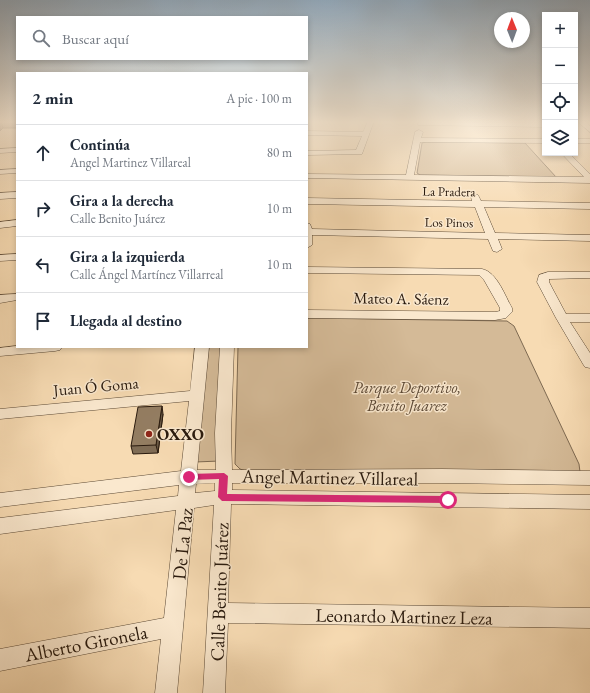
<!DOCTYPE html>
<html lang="es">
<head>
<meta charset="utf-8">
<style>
  :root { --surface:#fff; --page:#f6f6f7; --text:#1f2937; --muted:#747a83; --line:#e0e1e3 }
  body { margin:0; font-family:"EB Garamond",serif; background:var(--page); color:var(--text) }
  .controls { position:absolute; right:12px; top:12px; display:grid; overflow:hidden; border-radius:0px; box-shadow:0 2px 6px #0003 }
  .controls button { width:36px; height:36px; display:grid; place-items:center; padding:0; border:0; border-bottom:1px solid var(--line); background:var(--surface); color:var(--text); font:20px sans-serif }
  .compass { position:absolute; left:494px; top:12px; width:36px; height:36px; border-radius:50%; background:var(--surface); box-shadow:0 2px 6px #0003; rotate:359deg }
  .stop { position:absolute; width:12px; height:12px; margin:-9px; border:3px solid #db2777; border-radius:50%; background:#fff }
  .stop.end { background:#db2777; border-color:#fff; box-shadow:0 1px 4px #0008 }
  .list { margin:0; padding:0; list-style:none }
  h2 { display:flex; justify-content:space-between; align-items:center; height:52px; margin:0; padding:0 16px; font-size:17px }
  h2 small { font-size:13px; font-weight:400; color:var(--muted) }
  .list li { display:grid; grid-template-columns:26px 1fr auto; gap:12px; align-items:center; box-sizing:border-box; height:56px; padding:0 16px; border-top:1px solid var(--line) }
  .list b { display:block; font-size:15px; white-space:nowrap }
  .list p { margin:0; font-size:13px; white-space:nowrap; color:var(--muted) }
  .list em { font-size:13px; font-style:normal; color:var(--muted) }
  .icon { flex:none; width:22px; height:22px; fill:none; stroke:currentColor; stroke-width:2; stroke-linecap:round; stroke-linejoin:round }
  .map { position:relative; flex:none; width:590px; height:693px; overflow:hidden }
  .search { position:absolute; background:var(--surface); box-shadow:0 2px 6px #0003; left:16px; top:16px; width:292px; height:44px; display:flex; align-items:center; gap:10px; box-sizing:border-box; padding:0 14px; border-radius:0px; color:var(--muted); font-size:15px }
  .panel { position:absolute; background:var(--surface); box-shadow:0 2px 6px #0003; left:16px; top:72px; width:292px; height:276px; border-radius:0px }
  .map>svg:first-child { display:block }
</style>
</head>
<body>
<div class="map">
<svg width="590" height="693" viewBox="0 0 590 693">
  <rect width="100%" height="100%" fill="#f7dbb3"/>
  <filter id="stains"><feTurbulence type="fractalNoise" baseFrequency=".005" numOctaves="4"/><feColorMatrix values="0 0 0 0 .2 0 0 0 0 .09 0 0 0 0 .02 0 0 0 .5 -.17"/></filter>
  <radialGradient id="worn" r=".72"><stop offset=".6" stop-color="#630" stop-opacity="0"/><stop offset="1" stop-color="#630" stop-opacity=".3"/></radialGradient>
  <path fill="#d4ba97" stroke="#7e6a52" d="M426 142 525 143 556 177 420 175 417 173 422 143Z
    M307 318 507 321 514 326 579 464 580 472H249L240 469 235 464 238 347H307Z
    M209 347H224L220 461 195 462Z"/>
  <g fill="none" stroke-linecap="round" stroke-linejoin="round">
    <g stroke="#5c4a36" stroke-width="1">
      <path id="minor" d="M368 121H374L362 154 307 155V151L356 150 362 136 307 135V131L363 132Z
        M577 121H584L590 126V132Z
        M420 122 545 123V127L418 125V123Z
        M419 130 423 132 421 138 545 139V143L420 142 414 175 584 177 561 153H569L590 174V183L307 178V174L406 175 415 132Z
        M575 139H590V143H575Z
        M17 148V152L0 153V149Z
        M17 169V173L0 174V170Z
        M17 192V198L0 199V193Z
        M475 194 478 195 481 201 590 203V209L484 207 495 233 590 235V241L498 239 502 249 497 252 493 251 488 239 312 235V245L307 248V223L310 224 312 229 485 233 475 207 307 204V198L472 201 471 197Z
        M17 220V226L0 228V222Z
        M17 254V260L0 261V255Z
        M307 267 482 269C497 272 505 296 512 308V312L506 318 495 320 307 318V310L495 312 500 311V308L484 280 479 275 307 273Z
        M548 272H590V278L549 279V282L566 314H590V322H570L590 353V368L585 367 583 364 556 318 537 282 539 275Z
        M17 294V300L0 303V295Z
        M17 346V347H62L60 350 55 351 0 356V348Z
        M195 347H209L197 470H216L215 433 220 347H234L231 433 232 470 442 469 590 471V485L442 483H232V490L590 495V509L231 504 228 603 590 608V628L228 623 225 693H203L214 505 194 508 177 693H155L161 639 0 671V649L164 618 176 510 0 534V518L178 496 179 485 0 507V493L181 471 189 401 0 419V409L190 391ZM215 483V491L195 493 196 484Z"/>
    </g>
    <use href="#minor" fill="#fae8ce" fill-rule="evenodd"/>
  </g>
  <path fill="#7f6c55" stroke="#28190d" d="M0 121H17V128H3L0 131Z
    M163 414 158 453 133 454 131 446Z"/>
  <path fill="#685845" stroke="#28190d" d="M0 121H1L3 128 0 131Z
    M162 406 163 414 158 453 156 445Z"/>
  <path fill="#947e63" stroke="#28190d" d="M162 406 156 445 131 446 138 407Z"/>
  <linearGradient id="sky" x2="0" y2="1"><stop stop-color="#92a9bc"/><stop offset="0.56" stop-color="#fbefdd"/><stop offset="1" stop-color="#fbefdd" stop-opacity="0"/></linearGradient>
  <rect width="590" height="218" fill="url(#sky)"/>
  <path fill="#db2777" d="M224 473 228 476 227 494 448 496 452 500 448 503 222 501 218 497 219 479 189 480 185 477 189 474Z"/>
  <circle fill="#8f2418" stroke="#fae8ce" stroke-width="1.5" cx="149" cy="434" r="4"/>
  <g text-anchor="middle" stroke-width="3" stroke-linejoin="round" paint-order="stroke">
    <g font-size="13" fill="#28190d" stroke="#fae8ce">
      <text transform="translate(449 191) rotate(1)" y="5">La Pradera</text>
      <text transform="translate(449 222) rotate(1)" y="5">Los Pinos</text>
    </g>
    <g font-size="16" fill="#28190d" stroke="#fae8ce">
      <text transform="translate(401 298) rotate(1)" y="6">Mateo A. Sáenz</text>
      <text transform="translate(96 386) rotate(-5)" y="6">Juan Ó Goma</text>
    </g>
    <g font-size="16" font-style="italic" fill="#5c4936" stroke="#fae8ce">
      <text x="407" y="393">Parque Deportivo,<tspan x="407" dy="18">Benito Juarez</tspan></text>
    </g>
    <g font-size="16" font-weight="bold" fill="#28190d" stroke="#fae8ce" text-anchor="start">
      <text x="157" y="440">OXXO</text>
    </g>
    <g font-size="19" fill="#28190d" stroke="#fae8ce">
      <text transform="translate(330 477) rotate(1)" y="7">Angel Martinez Villareal</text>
      <text transform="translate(182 544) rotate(-84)" y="7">De La Paz</text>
      <text transform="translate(219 592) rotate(-88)" y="7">Calle Benito Juárez</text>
      <text transform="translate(404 616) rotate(1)" y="7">Leonardo Martinez Leza</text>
      <text transform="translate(86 643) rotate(-11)" y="7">Alberto Gironela</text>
    </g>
  </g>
  <rect width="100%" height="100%" filter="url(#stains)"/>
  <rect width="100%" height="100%" fill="url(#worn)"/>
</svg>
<div class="controls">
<button>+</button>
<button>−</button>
<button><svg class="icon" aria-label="locate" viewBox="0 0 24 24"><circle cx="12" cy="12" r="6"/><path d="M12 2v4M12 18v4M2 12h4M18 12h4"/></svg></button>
<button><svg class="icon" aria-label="layers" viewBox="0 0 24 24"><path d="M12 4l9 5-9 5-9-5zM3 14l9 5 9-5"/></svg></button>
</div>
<svg class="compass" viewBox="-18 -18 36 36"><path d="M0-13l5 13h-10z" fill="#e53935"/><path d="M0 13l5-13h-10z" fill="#747a83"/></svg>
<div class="stop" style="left:448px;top:500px"></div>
<div class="stop end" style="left:189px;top:477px"></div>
<div class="search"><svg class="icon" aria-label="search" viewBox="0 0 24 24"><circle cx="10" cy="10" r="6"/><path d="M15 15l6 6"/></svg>Buscar aquí</div>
<section class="panel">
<h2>2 min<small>A pie · 100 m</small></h2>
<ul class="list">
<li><svg class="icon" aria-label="ahead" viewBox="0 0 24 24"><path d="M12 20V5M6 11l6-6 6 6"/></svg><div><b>Continúa</b><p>Angel Martinez Villareal</p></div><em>80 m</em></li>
<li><svg class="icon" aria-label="right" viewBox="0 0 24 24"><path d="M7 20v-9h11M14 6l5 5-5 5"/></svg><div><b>Gira a la derecha</b><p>Calle Benito Juárez</p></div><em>10 m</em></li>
<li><svg class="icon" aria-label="left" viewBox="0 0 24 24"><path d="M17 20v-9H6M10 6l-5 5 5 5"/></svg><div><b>Gira a la izquierda</b><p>Calle Ángel Martínez Villarreal</p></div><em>10 m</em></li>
<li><svg class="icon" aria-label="arrive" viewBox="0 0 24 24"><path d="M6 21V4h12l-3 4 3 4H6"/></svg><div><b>Llegada al destino</b></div></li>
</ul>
</section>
</div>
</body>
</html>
